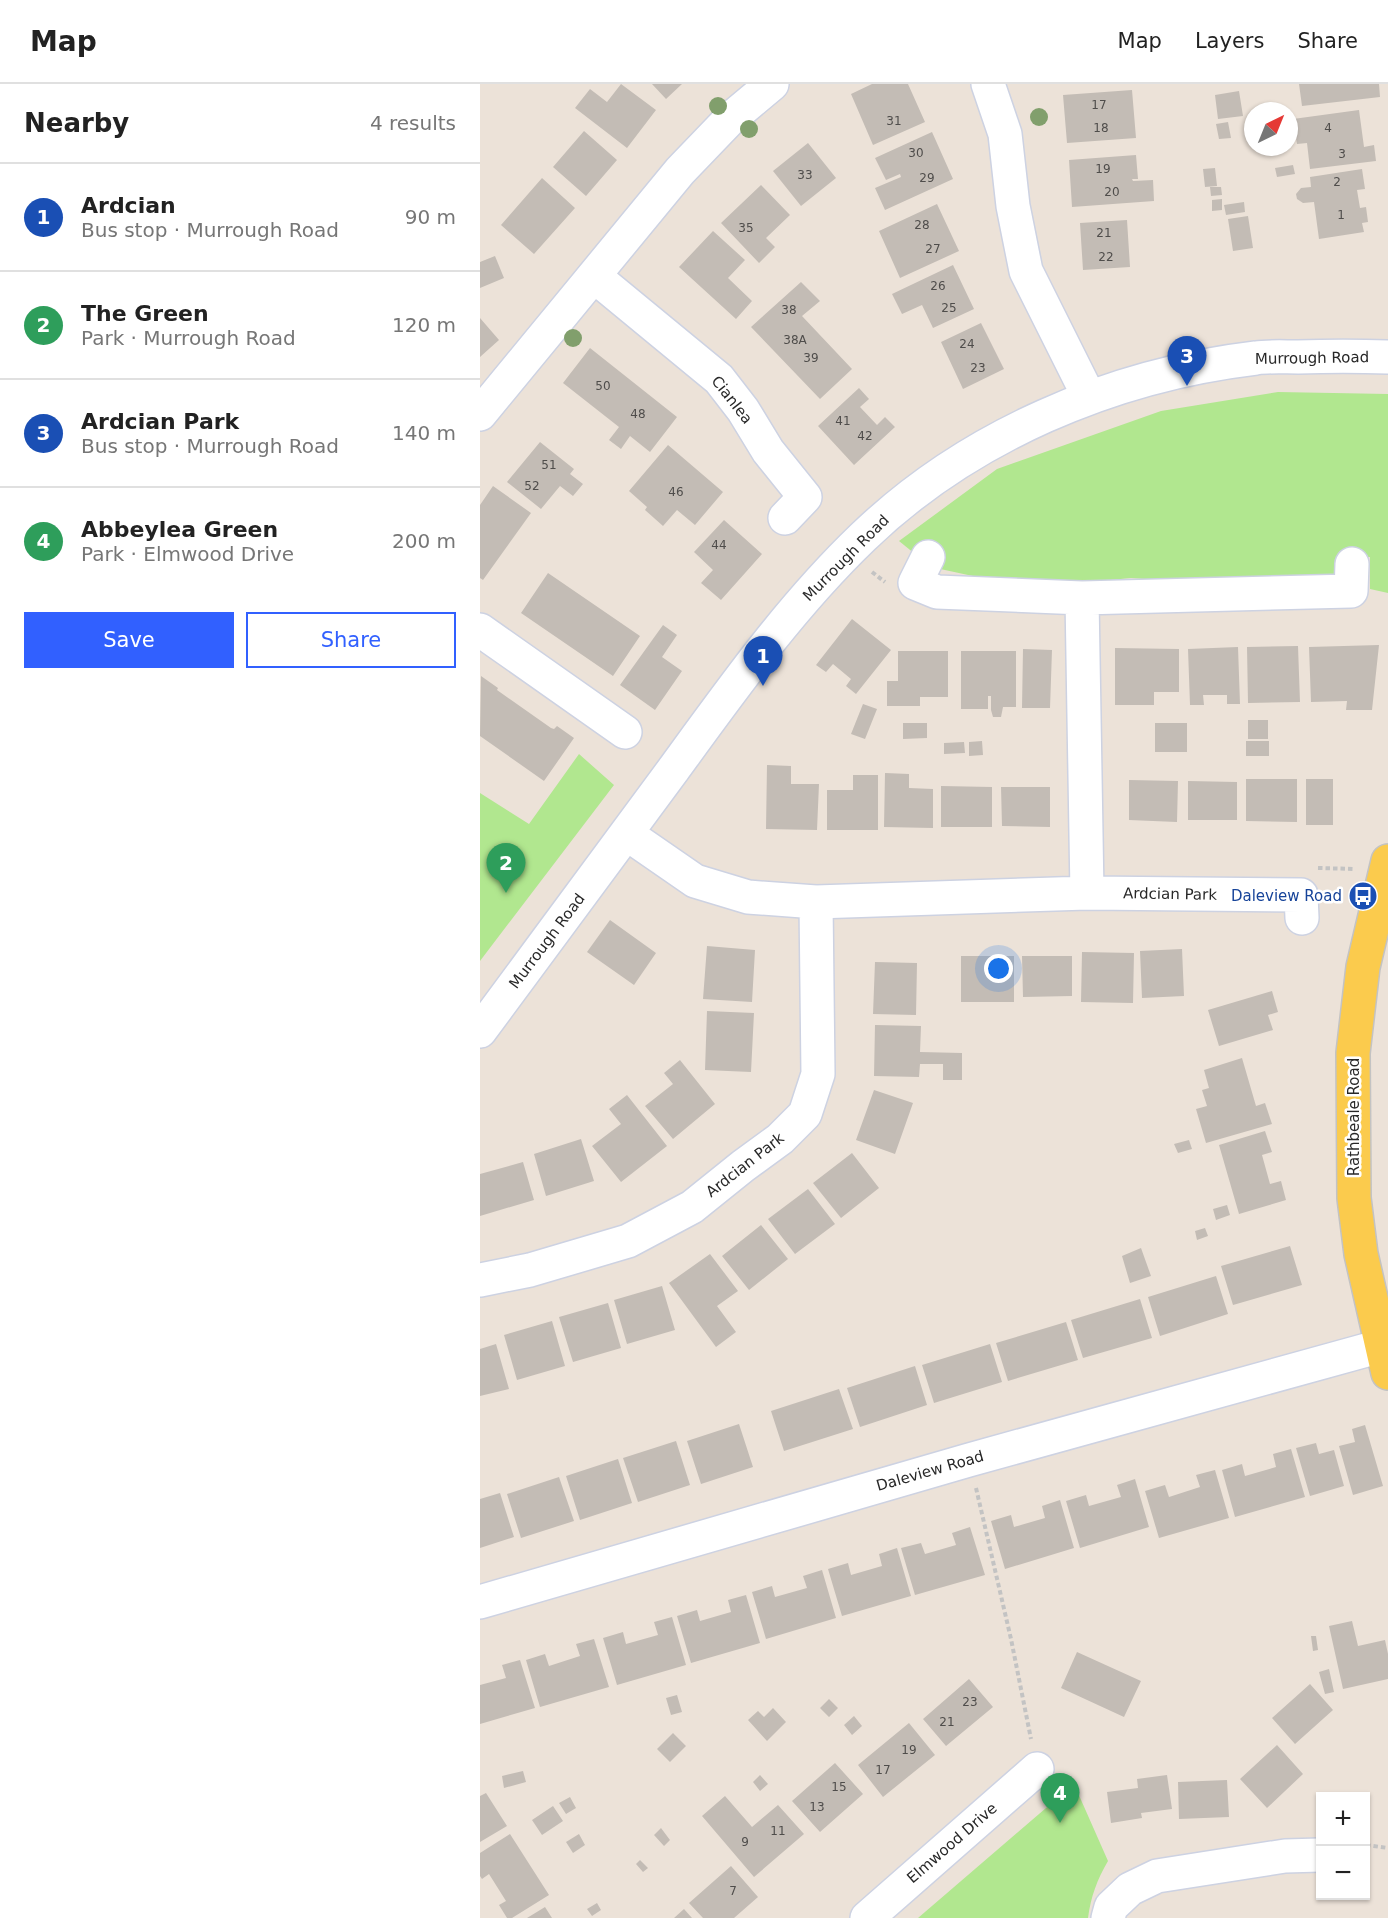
<!DOCTYPE html>
<html lang="en">
<head>
<meta charset="utf-8">
<style>
  :root { --surface:#fff; --page:#f2f2f2; --text:#222; --muted:#767676; --line:#e0e0e0; --accent:#3160ff }
  body { margin:0; font-family:"DejaVu Sans",sans-serif; background:var(--page); color:var(--text) }
  .controls { position:absolute; right:18px; bottom:18px; display:grid; overflow:hidden; border-radius:0px; box-shadow:0 2px 4px #0004 }
  .controls button { width:54px; height:54px; display:grid; place-items:center; padding:0; border:0; border-bottom:2px solid var(--line); background:var(--surface); color:var(--text); font:30px sans-serif }
  .compass { position:absolute; left:764px; top:18px; width:54px; height:54px; border-radius:50%; background:var(--surface); box-shadow:0 2px 4px #0004; rotate:43deg }
  .you { position:absolute; left:519px; top:885px; width:21px; height:21px; margin:-15px; border:4px solid #fff; border-radius:50%; background:#1a73e8; box-shadow:0 0 0 9px #1a73e833 }
  .badge { display:grid; place-items:center; width:39px; height:39px; border-radius:50%; background:var(--accent); color:#fff; font-size:20px; font-weight:700 }
  .pin { position:absolute; translate:-50% -50px; filter:drop-shadow(0 2px 3px #0008) }
  .pin::after { content:''; position:absolute; top:32px; width:21px; height:18px; background:inherit; clip-path:polygon(0 0,100% 0,50% 100%) }
  .list { margin:0; padding:0; list-style:none }
  h2 { display:flex; justify-content:space-between; align-items:center; height:78px; margin:0; padding:0 24px; font-size:26px }
  h2 small { font-size:20px; font-weight:400; color:var(--muted) }
  .list li { display:grid; grid-template-columns:39px 1fr auto; gap:18px; align-items:center; box-sizing:border-box; height:108px; padding:0 24px; border-top:2px solid var(--line) }
  .list b { display:block; font-size:22px; white-space:nowrap }
  .list p { margin:0; font-size:20px; white-space:nowrap; color:var(--muted) }
  .list em { font-size:20px; font-style:normal; color:var(--muted) }
  .actions { display:flex; gap:12px; padding:18px 24px }
  .actions a { flex:1; padding:14px 0; border:2px solid var(--accent); border-radius:0px; text-align:center; font-size:21px; color:var(--accent) }
  .actions .main { background:var(--accent); color:#fff }
  .map { position:relative; flex:none; width:908px; height:1834px; overflow:hidden }
  header { display:flex; align-items:center; gap:36px; box-sizing:border-box; height:84px; padding:0 30px; background:var(--surface); border-bottom:2px solid var(--line) }
  header strong { font-size:28px }
  nav { display:flex; gap:33px; margin-inline-start:auto; font-size:21px }
  main { display:flex }
  aside { flex:1; background:var(--surface) }
  .map>svg:first-child { display:block }
</style>
</head>
<body>
<header>
<strong>Map</strong>
<nav><a>Map</a><a>Layers</a><a>Share</a></nav>
</header>
<main>
<aside>
<h2>Nearby<small>4 results</small></h2>
<ul class="list">
<li><span class="badge" style="background:#1a4fb4">1</span><div><b>Ardcian</b><p>Bus stop · Murrough Road</p></div><em>90 m</em></li>
<li><span class="badge" style="background:#2e9e5b">2</span><div><b>The Green</b><p>Park · Murrough Road</p></div><em>120 m</em></li>
<li><span class="badge" style="background:#1a4fb4">3</span><div><b>Ardcian Park</b><p>Bus stop · Murrough Road</p></div><em>140 m</em></li>
<li><span class="badge" style="background:#2e9e5b">4</span><div><b>Abbeylea Green</b><p>Park · Elmwood Drive</p></div><em>200 m</em></li>
</ul>
<div class="actions"><a class="main">Save</a><a>Share</a></div>
</aside>
<div class="map">
<svg width="908" height="1834" viewBox="0 0 908 1834">
  <rect width="100%" height="100%" fill="#ece2d8"/>
  <path fill="#b1e78f" d="M798 308 908 310V509L890 505V473L865 474 864 500H732L651 494 548 504 451 483 419 457 517 385 681 327Z
    M99 670 134 701 0 877V709L49 740Z
    M594 1700 628 1777C617 1796 611 1812 608 1834H438Z"/>
  <path fill="#c3bcb5" d="M141 0 176 26 147 64 95 24 110 5 127 18Z
    M172 0H202L186 15Z
    M392 0H428L445 38 393 61 371 10Z
    M819 0H899L900 13 822 22Z
    M652 6 656 54 587 59 583 11Z
    M759 7 763 32 738 35 735 11Z
    M879 26 884 63 894 61 896 77 830 85 827 59 817 60 813 35Z
    M748 38 751 54 739 55 736 40Z
    M104 47 137 76 106 112 73 83Z
    M452 48 473 95 405 126 395 104 421 93 420 90 406 96 395 74Z
    M328 59 356 94 321 122 293 87Z
    M656 71 658 95H652L653 97 673 96 674 117 592 123 589 76Z
    M813 81 815 90 797 93 795 84Z
    M735 84 737 102 725 103 723 85Z
    M882 85 885 105 877 106 880 124 886 123 888 138 882 139 884 148 839 155 834 118 823 119 817 115 816 110 821 104 831 103 830 93Z
    M62 94 95 124 54 170 21 141Z
    M281 101 310 131 286 154 295 163 279 179 241 139Z
    M730 103H741L742 111 731 112Z
    M742 115V126L732 127V116Z
    M764 118 765 128 746 131 744 121Z
    M457 120 479 167 420 194 399 147Z
    M768 132 773 164 753 167 748 135Z
    M647 136 650 183 603 186 600 139Z
    M233 147 265 176 248 194 272 217 256 235 199 183Z
    M15 172 24 194 0 204V178Z
    M473 181 494 225 453 244 442 221 422 230 412 210Z
    M321 198 340 217 322 232 372 285 340 315 271 243Z
    M0 234 19 256 0 273Z
    M501 239 524 285 483 305 461 258Z
    M110 264 197 333 170 368 150 352 141 365 129 356 139 343 83 299Z
    M379 304 389 315 380 323 397 341 405 333 415 343 374 381 338 342Z
    M60 358 94 385 90 390 103 400 93 412 80 402 61 425 27 398Z
    M188 361 243 408 215 441 197 426 183 442 165 426 167 423 149 407Z
    M13 402 51 429 3 496 0 494V421Z
    M244 436 282 470 241 516 221 499 233 486 214 468Z
    M68 489 160 552 133 592 41 529Z
    M372 535 411 566 376 610 366 602 371 595 353 580 346 588 336 581Z
    M183 541 197 551 182 573 202 587 175 626 140 601Z
    M899 561 892 626H866L867 617 831 618 829 563Z
    M818 562 820 618 768 619 767 563Z
    M758 563 760 620H747V611H723L724 621H710L708 565Z
    M635 564 699 565V608H674V621H635Z
    M543 565 572 566 570 624H542Z
    M418 567H468V613H440V622H407V597H418Z
    M481 567H536V623H523L521 633H513L511 626V612H508V625H481Z
    M1 592 18 604 17 606 71 644 74 645 77 642 94 654 64 697 0 652Z
    M383 620 397 625 385 655 371 650Z
    M768 636H788V655H768Z
    M423 639H447V654L423 655Z
    M675 639H707V668H675Z
    M502 657 503 671 489 672V658Z
    M766 657H789V672H766Z
    M484 658 485 669 464 670V659Z
    M287 681 311 682V700H339L337 746 286 745Z
    M405 689 429 690V704L453 705V744L404 743Z
    M373 691H398V746H347V706H373Z
    M766 695H817V738L766 737Z
    M826 695H853V741H826Z
    M649 696 698 697 697 738 649 736Z
    M708 697 757 698V736H708Z
    M461 702 512 703V743H461Z
    M521 703H570V743L522 742Z
    M130 836 176 869 154 901 107 868Z
    M227 862 275 866 272 918 223 915Z
    M702 865 704 912 662 914 660 867Z
    M602 868 654 869 653 919 601 918Z
    M481 872H534V918H481Z
    M542 872H592V912L543 913Z
    M395 878 437 879 436 931 393 930Z
    M792 907 798 928 788 931 793 946 739 962 728 926Z
    M227 927 274 929 271 988 225 986Z
    M395 941 441 942 440 968 482 969V996H463V980H440L439 993 394 992Z
    M762 974 776 1022 785 1019 792 1040 726 1059 716 1025 727 1022 722 1006 729 1004 724 986Z
    M200 976 235 1020 193 1055 165 1022 193 1000 184 989Z
    M394 1006 433 1019 415 1070 376 1056Z
    M147 1011 187 1062 141 1098 112 1062 141 1040 129 1025Z
    M785 1047 792 1068 782 1071 790 1100 801 1097 806 1116 759 1130 739 1061Z
    M101 1055 114 1097 66 1112 54 1070Z
    M709 1056 712 1065 698 1069 694 1060Z
    M372 1069 399 1104 361 1134 333 1099Z
    M43 1078 54 1116 0 1132V1090Z
    M328 1105 355 1140 315 1170 288 1135Z
    M747 1121 750 1131 736 1136 733 1125Z
    M281 1141 308 1175 269 1206 242 1172Z
    M725 1144 728 1152 717 1156 715 1147Z
    M810 1162 822 1201 753 1221 741 1182Z
    M661 1164 671 1192 650 1199 642 1172Z
    M230 1170 258 1207 237 1222 256 1248 236 1263 189 1199Z
    M736 1192 748 1230 680 1252 668 1213Z
    M182 1202 195 1246 147 1260 134 1216Z
    M660 1215 672 1254 603 1274 591 1236Z
    M128 1219 141 1264 93 1278 79 1233Z
    M72 1237 85 1282 37 1296 24 1251Z
    M586 1238 598 1276 528 1297 516 1259Z
    M16 1260 29 1305 0 1312V1265Z
    M510 1260 522 1298 454 1319 442 1281Z
    M435 1282 447 1321 380 1343 367 1304Z
    M359 1305 373 1345 304 1367 291 1327Z
    M259 1340 273 1383 221 1400 207 1357Z
    M885 1341 903 1402 873 1411 859 1362 875 1358 872 1345Z
    M196 1357 210 1401 158 1418 143 1374Z
    M836 1359 839 1370 854 1366 864 1402 830 1412 816 1364Z
    M811 1365 825 1413 755 1433 742 1386 762 1380 765 1392 796 1383 793 1370Z
    M138 1375 152 1419 100 1436 86 1392Z
    M735 1386 749 1434 679 1454 665 1407 685 1401 689 1413 720 1403 716 1391Z
    M79 1393 94 1437 41 1454 27 1410Z
    M655 1395 669 1443 600 1464 586 1417 606 1411 609 1422 641 1413 637 1401Z
    M20 1409 34 1453 0 1464V1415Z
    M580 1416 594 1464 525 1485 511 1437 531 1431 534 1443 565 1434 562 1422Z
    M490 1443 505 1491 435 1511 421 1464 441 1459 445 1470 459 1466 476 1461 472 1449Z
    M417 1464 431 1512 362 1532 348 1485 368 1479 371 1491 402 1482 399 1470Z
    M342 1486 356 1534 286 1555 272 1508 292 1502 295 1513 327 1504 323 1492Z
    M266 1511 280 1559 211 1579 197 1532 217 1526 220 1537 251 1528 248 1516Z
    M192 1533 206 1581 137 1601 123 1554 143 1548 146 1560 178 1551 174 1538Z
    M872 1537 878 1562 905 1556 908 1570V1595L863 1605 849 1542Z
    M831 1552H836L838 1566 833 1567Z
    M114 1555 129 1603 60 1623 46 1576 65 1570 69 1582 100 1572 96 1560Z
    M597 1568 661 1597 644 1633 581 1604Z
    M40 1576 55 1624 0 1640V1601L26 1594 22 1581Z
    M849 1585 854 1608 845 1610 839 1588Z
    M489 1595 513 1623 466 1662 443 1635Z
    M830 1600 853 1626 815 1660 792 1634Z
    M197 1611 202 1628 191 1631 186 1614Z
    M349 1615 358 1624 349 1633 340 1624Z
    M293 1624 306 1638 287 1657 268 1636 278 1627 284 1633Z
    M374 1632 382 1642 372 1651 364 1641Z
    M429 1639 455 1671 403 1713 378 1681Z
    M193 1649 206 1662 190 1678 177 1665Z
    M797 1661 823 1690 787 1724 760 1695Z
    M355 1679 383 1710 340 1748 312 1717Z
    M43 1687 46 1698 24 1704 22 1692Z
    M280 1691 288 1700 280 1707 273 1698Z
    M687 1691 692 1725 661 1729 662 1734 631 1739 627 1708 658 1704 657 1695Z
    M747 1696 749 1733 699 1735 698 1698Z
    M6 1709 27 1742 0 1758V1712Z
    M245 1712 272 1743 298 1721 324 1750 274 1793 222 1732Z
    M90 1713 96 1724 86 1730 79 1719Z
    M73 1722 83 1737 62 1751 52 1736Z
    M181 1744 190 1756 184 1762 174 1751Z
    M30 1750 69 1811 32 1834H27L19 1821 26 1817 9 1790 2 1795 0 1792V1769Z
    M99 1750 105 1761 93 1769 86 1758Z
    M160 1776 168 1784 163 1788 156 1780Z
    M251 1782 278 1813 254 1834H223L209 1819Z
    M117 1819 121 1826 112 1832 107 1825Z
    M65 1823 72 1834H47Z
    M204 1825 212 1834H194Z"/>
  <g fill="none" stroke-linecap="round" stroke-linejoin="round">
    <g stroke="#cdd2e2" stroke-width="36">
      <path id="minor" d="M508 0 525 50 533 122 546 187 609 313
        M114 192 239 295 263 326 288 367 325 413 305 434
        M0 330 200 87 249 36 292 0
        M448 473 435 499 457 508 602 514 871 507 872 480
        M602 514 607 809
        M0 546 145 648
        M147 750 215 797 268 813 336 818 607 809 821 811 822 834
        M0 947C65 860 129 773 193 686 252 605 311 522 383 453 488 352 632 291 776 274 789 272 804 273 818 273 848 272 878 272 908 273
        M0 1196 50 1186 148 1157 212 1123 263 1082 300 1055 325 1030 338 990 336 818
        M0 1518 489 1376 901 1262
        M387 1834 557 1685
        M628 1834 631 1823 650 1805 677 1792 805 1772 840 1771"/>
    </g>
    <g stroke="#c3c3c3" stroke-width="36">
      <path id="major" d="M908 777 883 883 873 969 874 1114 881 1170 908 1289"/>
    </g>
    <path stroke="#c3c3c3" stroke-width="4" stroke-dasharray="4.5 3" stroke-linecap="butt" d="M392 488 405 498
      M838 784 875 785
      M496 1404 531 1555 551 1655
      M886 1761 908 1764"/>
    <use href="#minor" stroke="#fff" stroke-width="33"/>
    <use href="#major" stroke="#fbcb4d" stroke-width="33"/>
  </g>
  <g fill="#819f6c">
    <circle cx="238" cy="22" r="9"/>
    <circle cx="559" cy="33" r="9"/>
    <circle cx="269" cy="45" r="9"/>
    <circle cx="93" cy="254" r="9"/>
  </g>
  <defs>
    <g id="bus-disc" transform="scale(1.5)"><circle r="9.5" fill="#1a4fb4" stroke="#fff"/><path d="M-5-6H5V4H4V6H2V4H-2V6H-4V4H-5ZM-3.5-4V0h7V-4ZM-3.5 1.2v1.5H-2V1.2ZM2 1.2v1.5H3.5V1.2Z" fill="#fff"/></g>
  </defs>
  <g fill-rule="evenodd">
    <use href="#bus-disc" x="883" y="812"/>
  </g>
  <g text-anchor="middle" stroke-width="5" stroke-linejoin="round" paint-order="stroke">
    <g font-size="12" fill="#4f4d4b">
      <text x="619" y="25">17</text>
      <text x="414" y="41">31</text>
      <text x="621" y="48">18</text>
      <text x="848" y="48">4</text>
      <text x="436" y="73">30</text>
      <text x="862" y="74">3</text>
      <text x="623" y="89">19</text>
      <text x="325" y="95">33</text>
      <text x="447" y="98">29</text>
      <text x="857" y="102">2</text>
      <text x="632" y="112">20</text>
      <text x="861" y="135">1</text>
      <text x="442" y="145">28</text>
      <text x="266" y="148">35</text>
      <text x="624" y="153">21</text>
      <text x="453" y="169">27</text>
      <text x="626" y="177">22</text>
      <text x="458" y="206">26</text>
      <text x="469" y="228">25</text>
      <text x="309" y="230">38</text>
      <text x="315" y="260">38A</text>
      <text x="487" y="264">24</text>
      <text x="331" y="278">39</text>
      <text x="498" y="288">23</text>
      <text x="123" y="306">50</text>
      <text x="158" y="334">48</text>
      <text x="363" y="341">41</text>
      <text x="385" y="356">42</text>
      <text x="69" y="385">51</text>
      <text x="52" y="406">52</text>
      <text x="196" y="412">46</text>
      <text x="239" y="465">44</text>
      <text x="490" y="1622">23</text>
      <text x="467" y="1642">21</text>
      <text x="429" y="1670">19</text>
      <text x="403" y="1690">17</text>
      <text x="359" y="1707">15</text>
      <text x="337" y="1727">13</text>
      <text x="298" y="1751">11</text>
      <text x="265" y="1762">9</text>
      <text x="253" y="1811">7</text>
    </g>
    <g font-size="15" fill="#282828" stroke="#fff">
      <text transform="translate(832 274) rotate(-1)" y="5">Murrough Road</text>
      <text transform="translate(252 316) rotate(52)" y="5">Cianlea</text>
      <text transform="translate(366 474) rotate(-45)" y="5">Murrough Road</text>
      <text transform="translate(690 810) rotate(1)" y="5">Ardcian Park</text>
      <text transform="translate(67 857) rotate(-53)" y="5">Murrough Road</text>
      <text transform="translate(874 1033) rotate(-90)" y="5">Rathbeale Road</text>
      <text transform="translate(265 1081) rotate(-38)" y="5">Ardcian Park</text>
      <text transform="translate(450 1387) rotate(-16)" y="5">Daleview Road</text>
      <text transform="translate(472 1759) rotate(-41)" y="5">Elmwood Drive</text>
    </g>
    <g font-size="15" fill="#164399" stroke="#fff" text-anchor="end">
      <text x="862" y="817">Daleview Road</text>
    </g>
  </g>
</svg>
<div class="controls">
<button>+</button>
<button>−</button>
</div>
<svg class="compass" viewBox="-18 -18 36 36"><path d="M0-13l5 13h-10z" fill="#e53935"/><path d="M0 13l5-13h-10z" fill="#767676"/></svg>
<div class="you"></div>
<div class="pin badge" style="left:283px;top:602px;background:#1a4fb4">1</div>
<div class="pin badge" style="left:26px;top:809px;background:#2e9e5b">2</div>
<div class="pin badge" style="left:707px;top:302px;background:#1a4fb4">3</div>
<div class="pin badge" style="left:580px;top:1739px;background:#2e9e5b">4</div>
</div>
</main>
</body>
</html>
